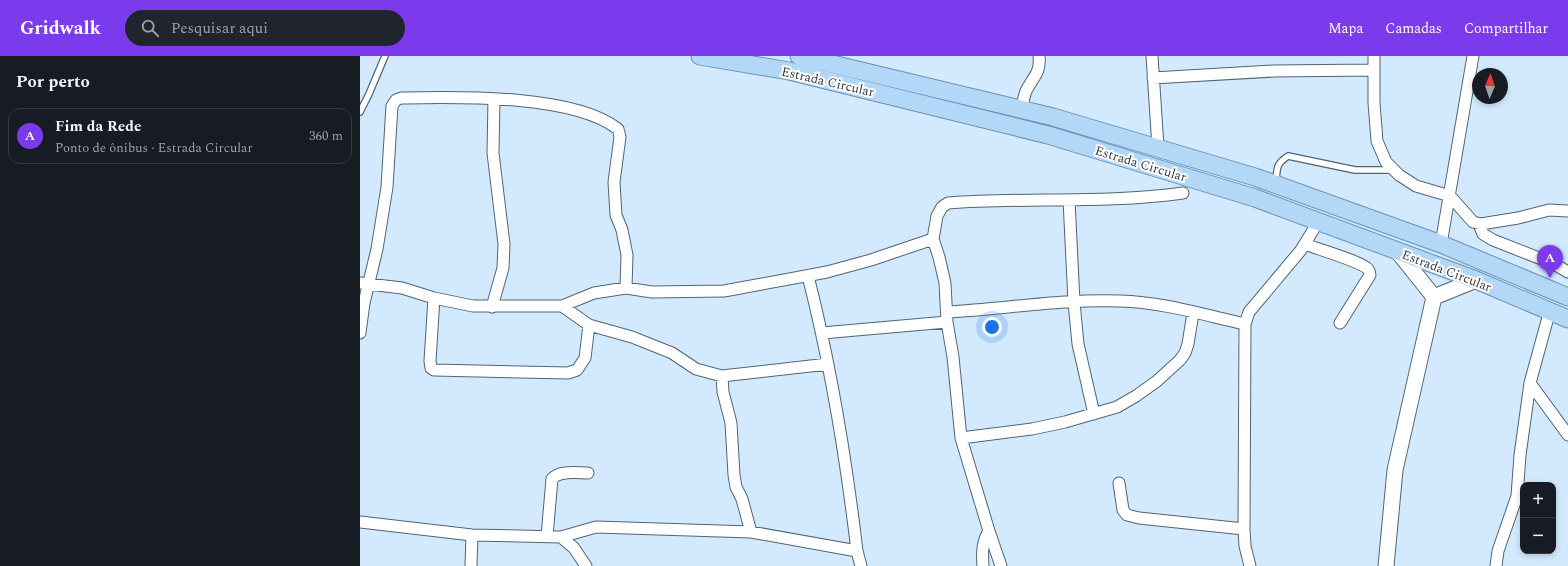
<!DOCTYPE html>
<html lang="pt">
<head>
<meta charset="utf-8">
<style>
  :root { --surface:#171b24; --page:#20242c; --text:#f1f3f6; --muted:#9ea1a6; --line:#363941; --accent:#7c3aed }
  body { margin:0; font-family:Spectral,serif; background:var(--page); color:var(--text) }
  .controls { position:absolute; right:12px; bottom:12px; display:grid; overflow:hidden; border-radius:8px; box-shadow:0 2px 6px #0003 }
  .controls button { width:36px; height:36px; display:grid; place-items:center; padding:0; border:0; border-bottom:1px solid var(--line); background:var(--surface); color:var(--text); font:20px sans-serif }
  .compass { position:absolute; left:1112px; top:12px; width:36px; height:36px; border-radius:50%; background:var(--surface); box-shadow:0 2px 6px #0003; rotate:2deg }
  .you { position:absolute; left:632px; top:271px; width:14px; height:14px; margin:-10px; border:3px solid #fff; border-radius:50%; background:#1a73e8; box-shadow:0 0 0 6px #1a73e833 }
  .badge { display:grid; place-items:center; width:26px; height:26px; border-radius:50%; background:var(--accent); color:#fff; font-size:13px; font-weight:700 }
  .pin { position:absolute; translate:-50% -33px; filter:drop-shadow(0 1px 2px #0008) }
  .pin::after { content:''; position:absolute; top:21px; width:14px; height:12px; background:inherit; clip-path:polygon(0 0,100% 0,50% 100%) }
  .list { margin:0; padding:0; list-style:none }
  h2 { display:flex; justify-content:space-between; align-items:center; height:52px; margin:0; padding:0 16px; font-size:17px }
  h2 small { font-size:13px; font-weight:400; color:var(--muted) }
  .list li { display:grid; grid-template-columns:26px 1fr auto; gap:12px; align-items:center; box-sizing:border-box; height:56px; margin:0 8px 8px; padding:0 8px; border:1px solid var(--line); border-radius:12px }
  .list b { display:block; font-size:15px; white-space:nowrap }
  .list p { margin:0; font-size:13px; white-space:nowrap; color:var(--muted) }
  .list em { font-size:13px; font-style:normal; color:var(--muted) }
  .icon { flex:none; width:22px; height:22px; fill:none; stroke:currentColor; stroke-width:2; stroke-linecap:round; stroke-linejoin:round }
  .map { position:relative; flex:none; width:1208px; height:510px; overflow:hidden }
  header { display:flex; align-items:center; gap:24px; box-sizing:border-box; height:56px; padding:0 20px; background:var(--accent); color:#fff }
  header strong { font-size:19px }
  nav { display:flex; gap:22px; margin-inline-start:auto; font-size:14px }
  .search { width:280px; height:36px; background:var(--page); display:flex; align-items:center; gap:10px; box-sizing:border-box; padding:0 14px; border-radius:22px; color:var(--muted); font-size:15px }
  main { display:flex }
  aside { flex:1; background:var(--surface) }
  .map>svg:first-child { display:block }
</style>
</head>
<body>
<header>
<strong>Gridwalk</strong>
<div class="search"><svg class="icon" aria-label="search" viewBox="0 0 24 24"><circle cx="10" cy="10" r="6"/><path d="M15 15l6 6"/></svg>Pesquisar aqui</div>
<nav><a>Mapa</a><a>Camadas</a><a>Compartilhar</a></nav>
</header>
<main>
<aside>
<h2>Por perto<small></small></h2>
<ul class="list">
<li><span class="badge">A</span><div><b>Fim da Rede</b><p>Ponto de ônibus · Estrada Circular</p></div><em>360 m</em></li>
</ul>
</aside>
<div class="map">
<svg width="1208" height="510" viewBox="0 0 1208 510">
  <rect width="100%" height="100%" fill="#d3eafe"/>
  <g fill="none" stroke-linecap="round" stroke-linejoin="round">
    <g stroke="#516475" stroke-width="8">
      <path id="lane" d="M0 56 9 38 25 0
        M916 126C917 112 916 108 928 100L995 114H1033"/>
    </g>
    <g stroke="#516475" stroke-width="13">
      <path id="street" d="M792 0 798 91
        M1014 0V47L1017 85 1026 106 1039 119 1056 130 1090 140 1113 166 1121 168 1158 162 1189 154 1208 155
        M793 22 914 15 1014 14
        M661 53C663 47 664 40 666 35 673 21 681 17 679 0
        M709 144 714 246 718 288 734 358
        M1119 168 1123 178 1133 184 1194 208 1208 216
        M945 188C957 193 1000 205 1008 213 1010 216 1010 216 1010 219L980 267
        M1081 188 1113 0
        M448 220C471 310 486 402 497 495L501 510
        M0 227 42 232 74 242 113 250H202L234 237 266 232 292 236 364 235 467 216 511 204 573 183
        M74 242 70 305 71 312 74 314 208 317 217 314 225 302 229 269
        M202 250 229 269 272 281 312 297 336 313 362 320 468 308
        M132 251 143 212 144 188 133 97 134 43
        M587 256C645 253 702 243 760 245 802 246 844 259 885 268
        M0 277 4 247 17 193 27 131 32 50 36 44 41 42C97 41 213 38 258 73L260 81 254 126 256 159 262 174 267 199 266 232
        M462 277 587 266
        M362 320 363 336 371 367 374 419 376 431 382 443 391 476
        M1170 327 1208 379
        M601 382 672 373 705 366 757 351 776 340 797 325 820 304 825 297 828 288 833 257
        M759 427 763 454 767 459 779 462 884 473
        M0 466 112 479 201 481 236 471 391 476 497 495
        M187 480 192 423C199 414 218 417 228 417
        M201 481 214 492 226 510
        M111 510 112 479
        M623 510C622 497 622 486 629 475
        M641 510 629 475 601 382 593 301 587 266 585 227 579 201 573 183 577 160 582 151 588 147C666 141 745 148 823 137
        M890 510 885 490 884 473 885 268 889 256 941 194 958 166
        M1136 510 1138 495 1157 440 1160 399 1170 327 1190 254"/>
    </g>
    <g stroke="#516475" stroke-width="17">
      <path id="secondary" d="M1038 196 1074 241
        M1074 241 1116 224
        M1026 510 1035 414 1074 241"/>
    </g>
    <g stroke="#6690b4" stroke-width="19">
      <path id="primary" d="M340 0 429 15 688 79 895 142 1116 224 1208 263
        M439 0 693 61 895 121 1081 188 1208 241"/>
    </g>
    <use href="#lane" stroke="#fff" stroke-width="5.5"/>
    <use href="#street" stroke="#fff" stroke-width="11"/>
    <use href="#secondary" stroke="#fff" stroke-width="15"/>
    <use href="#primary" stroke="#b3d7f6" stroke-width="17"/>
  </g>
  <g text-anchor="middle" stroke-width="4" stroke-linejoin="round" paint-order="stroke">
    <g font-size="13" fill="#333c44" stroke="#fff">
      <text transform="translate(468 25) rotate(13)" y="5">Estrada Circular</text>
      <text transform="translate(781 107) rotate(17)" y="5">Estrada Circular</text>
      <text transform="translate(1087 214) rotate(21)" y="5">Estrada Circular</text>
    </g>
  </g>
</svg>
<div class="controls">
<button>+</button>
<button>−</button>
</div>
<svg class="compass" viewBox="-18 -18 36 36"><path d="M0-13l5 13h-10z" fill="#e53935"/><path d="M0 13l5-13h-10z" fill="#9ea1a6"/></svg>
<div class="you"></div>
<div class="pin badge" style="left:1190px;top:222px">A</div>
</div>
</main>
</body>
</html>
